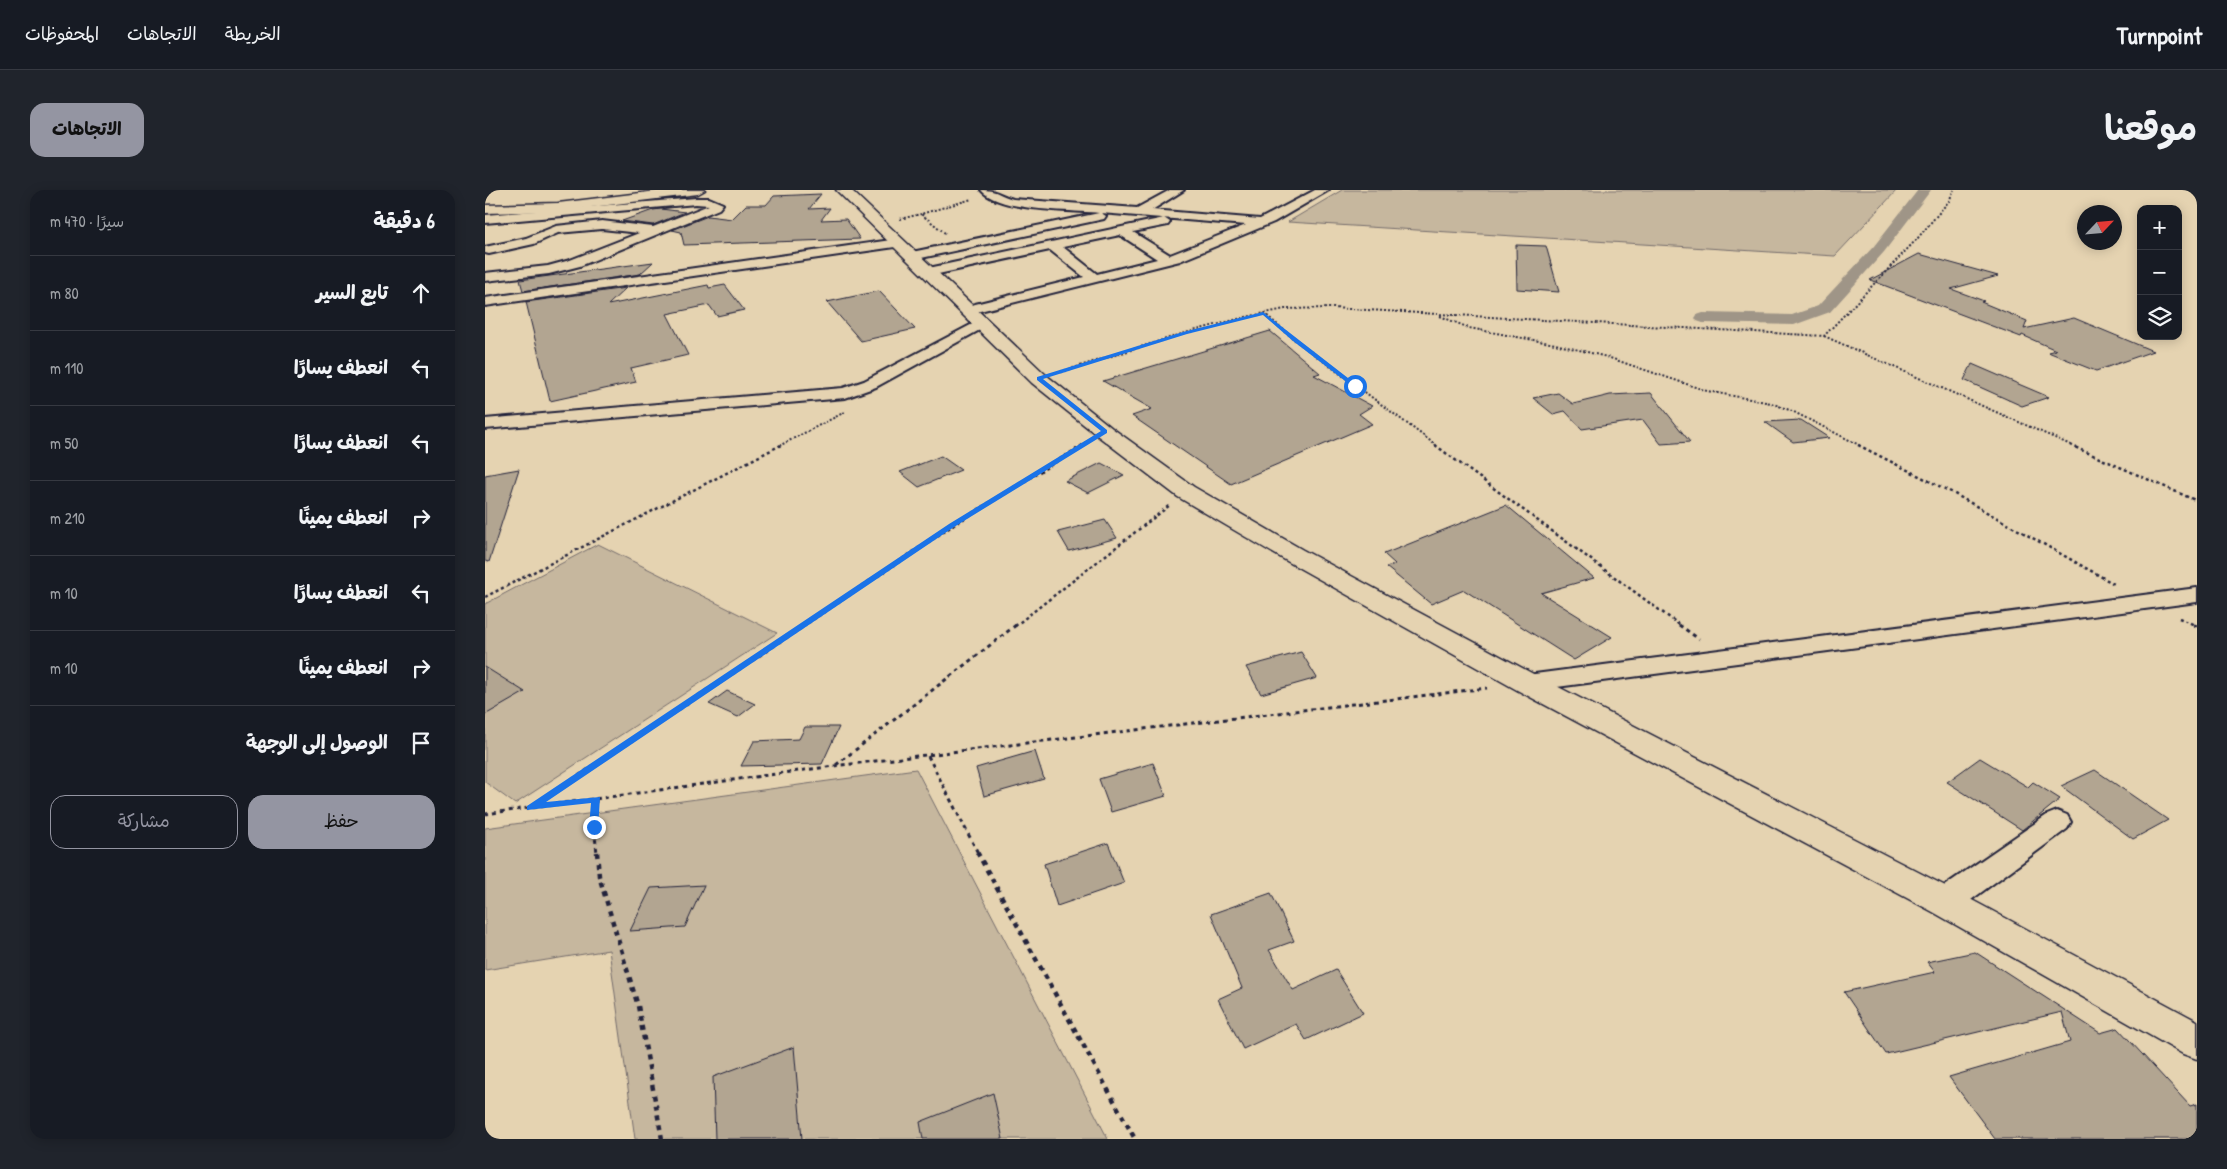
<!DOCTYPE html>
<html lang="ar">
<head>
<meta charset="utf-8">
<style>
  :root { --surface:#171b24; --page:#20242c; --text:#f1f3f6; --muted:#9ea1a6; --line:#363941; --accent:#9495a2 }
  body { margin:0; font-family:"Patrick Hand","Playpen Sans Arabic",sans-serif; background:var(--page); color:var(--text); direction:rtl }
  .controls { position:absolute; right:15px; top:15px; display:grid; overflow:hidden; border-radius:10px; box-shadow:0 2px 12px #0003 }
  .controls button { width:45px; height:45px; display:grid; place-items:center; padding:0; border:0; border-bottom:1px solid var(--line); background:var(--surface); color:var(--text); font:25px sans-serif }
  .compass { position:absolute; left:1592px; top:15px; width:45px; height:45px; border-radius:50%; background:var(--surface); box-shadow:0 2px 12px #0003; rotate:64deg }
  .stop { position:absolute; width:15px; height:15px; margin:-11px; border:4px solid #1a73e8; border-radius:50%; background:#fff }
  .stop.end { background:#1a73e8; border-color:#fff; box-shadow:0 1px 5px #0008 }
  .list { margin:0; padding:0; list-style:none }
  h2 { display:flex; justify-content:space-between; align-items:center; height:65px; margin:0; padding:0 20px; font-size:21px }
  h2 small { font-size:16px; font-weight:400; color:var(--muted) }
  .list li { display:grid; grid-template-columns:32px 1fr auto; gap:15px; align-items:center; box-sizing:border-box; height:75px; padding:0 20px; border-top:1px solid var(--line) }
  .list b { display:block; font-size:19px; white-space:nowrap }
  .list em { font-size:16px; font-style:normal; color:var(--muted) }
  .actions { display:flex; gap:10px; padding:15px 20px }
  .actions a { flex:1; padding:11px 0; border:1px solid var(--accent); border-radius:15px; text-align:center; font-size:18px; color:var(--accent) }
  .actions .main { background:var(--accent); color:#111 }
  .icon { flex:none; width:28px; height:28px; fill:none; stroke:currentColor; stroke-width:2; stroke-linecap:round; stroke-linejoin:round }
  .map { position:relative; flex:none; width:1712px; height:949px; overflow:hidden; direction:ltr; border-radius:15px }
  header { display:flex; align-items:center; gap:30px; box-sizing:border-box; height:70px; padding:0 25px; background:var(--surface); border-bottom:1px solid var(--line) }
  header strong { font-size:24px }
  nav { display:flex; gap:28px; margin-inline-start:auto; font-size:18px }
  .intro { display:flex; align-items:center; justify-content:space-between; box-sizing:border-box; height:120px; padding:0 30px }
  h1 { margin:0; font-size:35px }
  .button { padding:12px 22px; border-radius:15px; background:var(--accent); color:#111; font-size:18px; font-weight:700 }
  main { display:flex; gap:30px; padding:0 30px }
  aside { flex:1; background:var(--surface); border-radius:15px; box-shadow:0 2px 12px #0003 }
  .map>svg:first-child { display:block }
</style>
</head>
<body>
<header>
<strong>Turnpoint</strong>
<nav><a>الخريطة</a><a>الاتجاهات</a><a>المحفوظات</a></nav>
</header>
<div class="intro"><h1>موقعنا</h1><a class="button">الاتجاهات</a></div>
<main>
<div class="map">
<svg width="1712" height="949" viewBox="0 0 1712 949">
  <rect width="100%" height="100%" fill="#e5d3b1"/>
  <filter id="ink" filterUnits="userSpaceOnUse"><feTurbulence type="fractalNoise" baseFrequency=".02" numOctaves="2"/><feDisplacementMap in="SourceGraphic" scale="10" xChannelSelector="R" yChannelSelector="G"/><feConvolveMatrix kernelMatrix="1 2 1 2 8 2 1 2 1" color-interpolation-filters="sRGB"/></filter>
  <g filter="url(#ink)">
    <path fill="#c6b79e" stroke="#746c6c" d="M857 0H1412L1350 66 803 32Z
      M113 354 292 443 30 614 0 592V414Z
      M431 579 623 949H150L124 760 0 780V638Z"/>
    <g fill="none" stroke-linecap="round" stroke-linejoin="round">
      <path fill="#9f9587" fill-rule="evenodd" d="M1433 0H1446L1399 62 1345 122 1309 135 1218 133 1212 131 1210 128 1212 125 1218 123 1307 125 1333 116 1389 56Z"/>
    </g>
    <path fill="#b2a591" stroke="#22223b" d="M336 4 324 19 345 18 336 30 361 29 375 49 199 55 196 42 187 40 223 26 247 29 261 15H281L289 6Z
      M176 19 200 22 168 35 137 31 168 20Z
      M1031 55 1061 56 1074 102 1032 99Z
      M1434 64 1513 86 1466 99 1499 111 1496 112 1542 131 1539 139 1589 128 1668 161 1611 181 1563 162 1571 160 1537 145 1536 147 1385 90Z
      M168 72 155 84 38 101 35 90Z
      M223 95 224 98 240 95 259 120 232 126 224 115 182 124 203 165 146 178 151 192 65 211 41 112 141 98 123 115Z
      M394 101 430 139 376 151 342 112Z
      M785 141 835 183 829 185 887 216 874 224 887 234 746 294 647 226 667 219 618 191Z
      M1487 174 1531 193 1564 207 1537 216 1479 190Z
      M1073 203 1088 214 1125 205 1166 203 1205 252 1176 254 1158 230 1097 239 1080 221 1068 224 1048 208Z
      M1316 230 1344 248 1308 252 1280 232Z
      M456 266 476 280 434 297 415 282Z
      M616 273 639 285 603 303 580 291Z
      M34 279 4 372 0 371V285Z
      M1021 315 1109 388 1056 403 1127 447 1089 470 979 400 946 414 901 377 910 374 899 364Z
      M620 330 632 348 584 361 573 342Z
      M816 462 832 488 776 504 761 477Z
      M0 477 40 502 0 525Z
      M242 501 270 514 253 527 224 514Z
      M320 537H354L337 574 256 576 269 551 314 549Z
      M550 561 559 589 499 606 491 578Z
      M1495 568 1543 597 1548 592 1575 609 1537 640 1462 592Z
      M668 573 681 606 626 622 614 589Z
      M1610 580 1683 630 1648 649 1576 596Z
      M623 653 639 693 572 716 559 674Z
      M219 695 200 737 145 741 166 698Z
      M786 703 809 751 784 760 808 800 851 780 878 823 821 850 811 834 758 859 733 809 757 798 726 724Z
      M1490 762 1615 843 1633 838 1705 916 1712 914V949H1510L1464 887 1585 852 1577 822 1401 864 1359 802 1450 782 1442 772Z
      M309 857 317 949H230L228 887Z
      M508 903 518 949H438L435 932Z"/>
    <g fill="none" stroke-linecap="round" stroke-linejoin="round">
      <g stroke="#22223b" stroke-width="4">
        <path id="minor" d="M496 0C512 0 514 5 528 9L652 18 685 0H699L667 20 775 29 830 0H844L789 32 695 71 483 124 476 120 478 117 599 87 565 60 444 86 439 85 437 82 439 79 679 28 685 32 683 35 648 42 685 65 761 35 616 23 621 26 619 29 427 70 422 69 420 66 427 62 614 23C586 20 514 22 496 0ZM635 45 672 69 612 84 578 57Z
          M211 8H224L238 14 234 19 95 76 64 84 0 91V83L63 76 85 70 154 43 117 39 73 43 49 54 4 64 0 63V57L41 48 71 36 117 31 168 37 224 15 211 14 0 33V25Z
          M413 49 419 53 417 56 0 116V108Z
          M497 129 502 130 504 133 502 136 391 197 360 208 0 239V229L358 198 379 191Z
          M1712 398V412L1042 501 1033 499 1030 493 1033 487 1042 485Z
          M1572 621 1582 625 1586 632 1582 639 1471 721 1460 724 1449 721 1445 712 1449 703 1562 625Z"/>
      </g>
      <g stroke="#22223b" stroke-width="3">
        <path id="major" d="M351 0H366L561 185 627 238 709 297 818 360 1052 486 1472 702 1712 831V869L1698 864 1448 722 1032 500 800 370 693 307 613 246 547 193Z"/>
      </g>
      <g stroke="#22223b" stroke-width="3">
        <path id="highway" d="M180 0H220L213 4 73 21 0 23V15L73 13Z"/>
      </g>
      <path stroke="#22223b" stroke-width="2" stroke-dasharray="2 2" stroke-linecap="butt" d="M415 29 436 24
        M460 43 436 24 487 9
        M779 123 810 150 952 256
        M955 126 984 138 1070 154 1122 167 1222 201 1286 213 1307 221 1376 256
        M1339 146 1588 256
        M576 182 700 143 761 127 800 119 847 118 1339 146 1432 49 1464 11 1469 0
        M294 256 360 222
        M596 256 602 252"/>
      <path stroke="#22223b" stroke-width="2.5" stroke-dasharray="3 3" stroke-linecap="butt" d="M950 255 1196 436
        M1373 255 1466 302 1631 395
        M1585 255 1712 311
        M0 407 296 255
        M1694 428 1712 436
        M318 436 467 336 598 255
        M530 436 685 315"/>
      <path stroke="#22223b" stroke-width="3" stroke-dasharray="4 4" stroke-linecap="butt" d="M1194 435 1214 449
        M1709 435 1712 436
        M443 566 493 663
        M351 575 531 435
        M111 609 109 637 112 663
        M47 617 320 435
        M0 624 349 576 1002 498"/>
      <path stroke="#22223b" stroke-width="4.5" stroke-dasharray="5 5" stroke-linecap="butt" d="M112 662 114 686 153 816 177 949
        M492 662 650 949"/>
      <use href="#minor" fill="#e5d3b1" fill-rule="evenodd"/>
      <use href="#major" fill="#e5d3b1" fill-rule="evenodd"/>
      <use href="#highway" fill="#e5d3b1" fill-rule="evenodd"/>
    </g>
  </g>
  <path fill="#1a73e8" d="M778 122 872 195V197H868L808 151 778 125 702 144 558 189 622 240V243L469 337 61 612 115 607 113 639H106L104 637 106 613 42 620V616L464 334 616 241 552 190V187L698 142Z"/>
</svg>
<div class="controls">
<button>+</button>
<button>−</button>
<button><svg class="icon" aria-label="layers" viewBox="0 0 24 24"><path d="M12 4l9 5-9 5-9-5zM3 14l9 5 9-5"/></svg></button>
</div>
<svg class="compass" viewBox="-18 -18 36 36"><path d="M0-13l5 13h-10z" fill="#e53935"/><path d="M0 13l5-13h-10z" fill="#9ea1a6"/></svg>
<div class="stop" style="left:870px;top:196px"></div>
<div class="stop end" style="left:109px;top:637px"></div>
</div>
<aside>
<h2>6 دقيقة<small>سيرًا · 470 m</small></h2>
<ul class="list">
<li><svg class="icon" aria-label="ahead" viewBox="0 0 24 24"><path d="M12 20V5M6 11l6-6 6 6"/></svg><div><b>تابع السير</b></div><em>80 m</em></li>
<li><svg class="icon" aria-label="left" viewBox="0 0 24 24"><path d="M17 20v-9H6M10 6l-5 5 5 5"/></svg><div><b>انعطف يسارًا</b></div><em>110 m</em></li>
<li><svg class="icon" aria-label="left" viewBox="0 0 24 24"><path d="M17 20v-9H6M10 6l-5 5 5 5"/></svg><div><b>انعطف يسارًا</b></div><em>50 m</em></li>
<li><svg class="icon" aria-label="right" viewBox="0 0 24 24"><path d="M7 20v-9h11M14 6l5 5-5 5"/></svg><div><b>انعطف يمينًا</b></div><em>210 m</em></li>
<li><svg class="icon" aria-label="left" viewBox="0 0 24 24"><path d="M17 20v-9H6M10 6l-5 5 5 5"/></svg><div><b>انعطف يسارًا</b></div><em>10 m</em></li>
<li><svg class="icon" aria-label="right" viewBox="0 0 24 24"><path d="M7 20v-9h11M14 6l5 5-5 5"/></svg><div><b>انعطف يمينًا</b></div><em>10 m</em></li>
<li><svg class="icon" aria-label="arrive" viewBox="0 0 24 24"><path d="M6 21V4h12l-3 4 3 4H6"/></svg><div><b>الوصول إلى الوجهة</b></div></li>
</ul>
<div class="actions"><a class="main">حفظ</a><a>مشاركة</a></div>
</aside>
</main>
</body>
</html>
